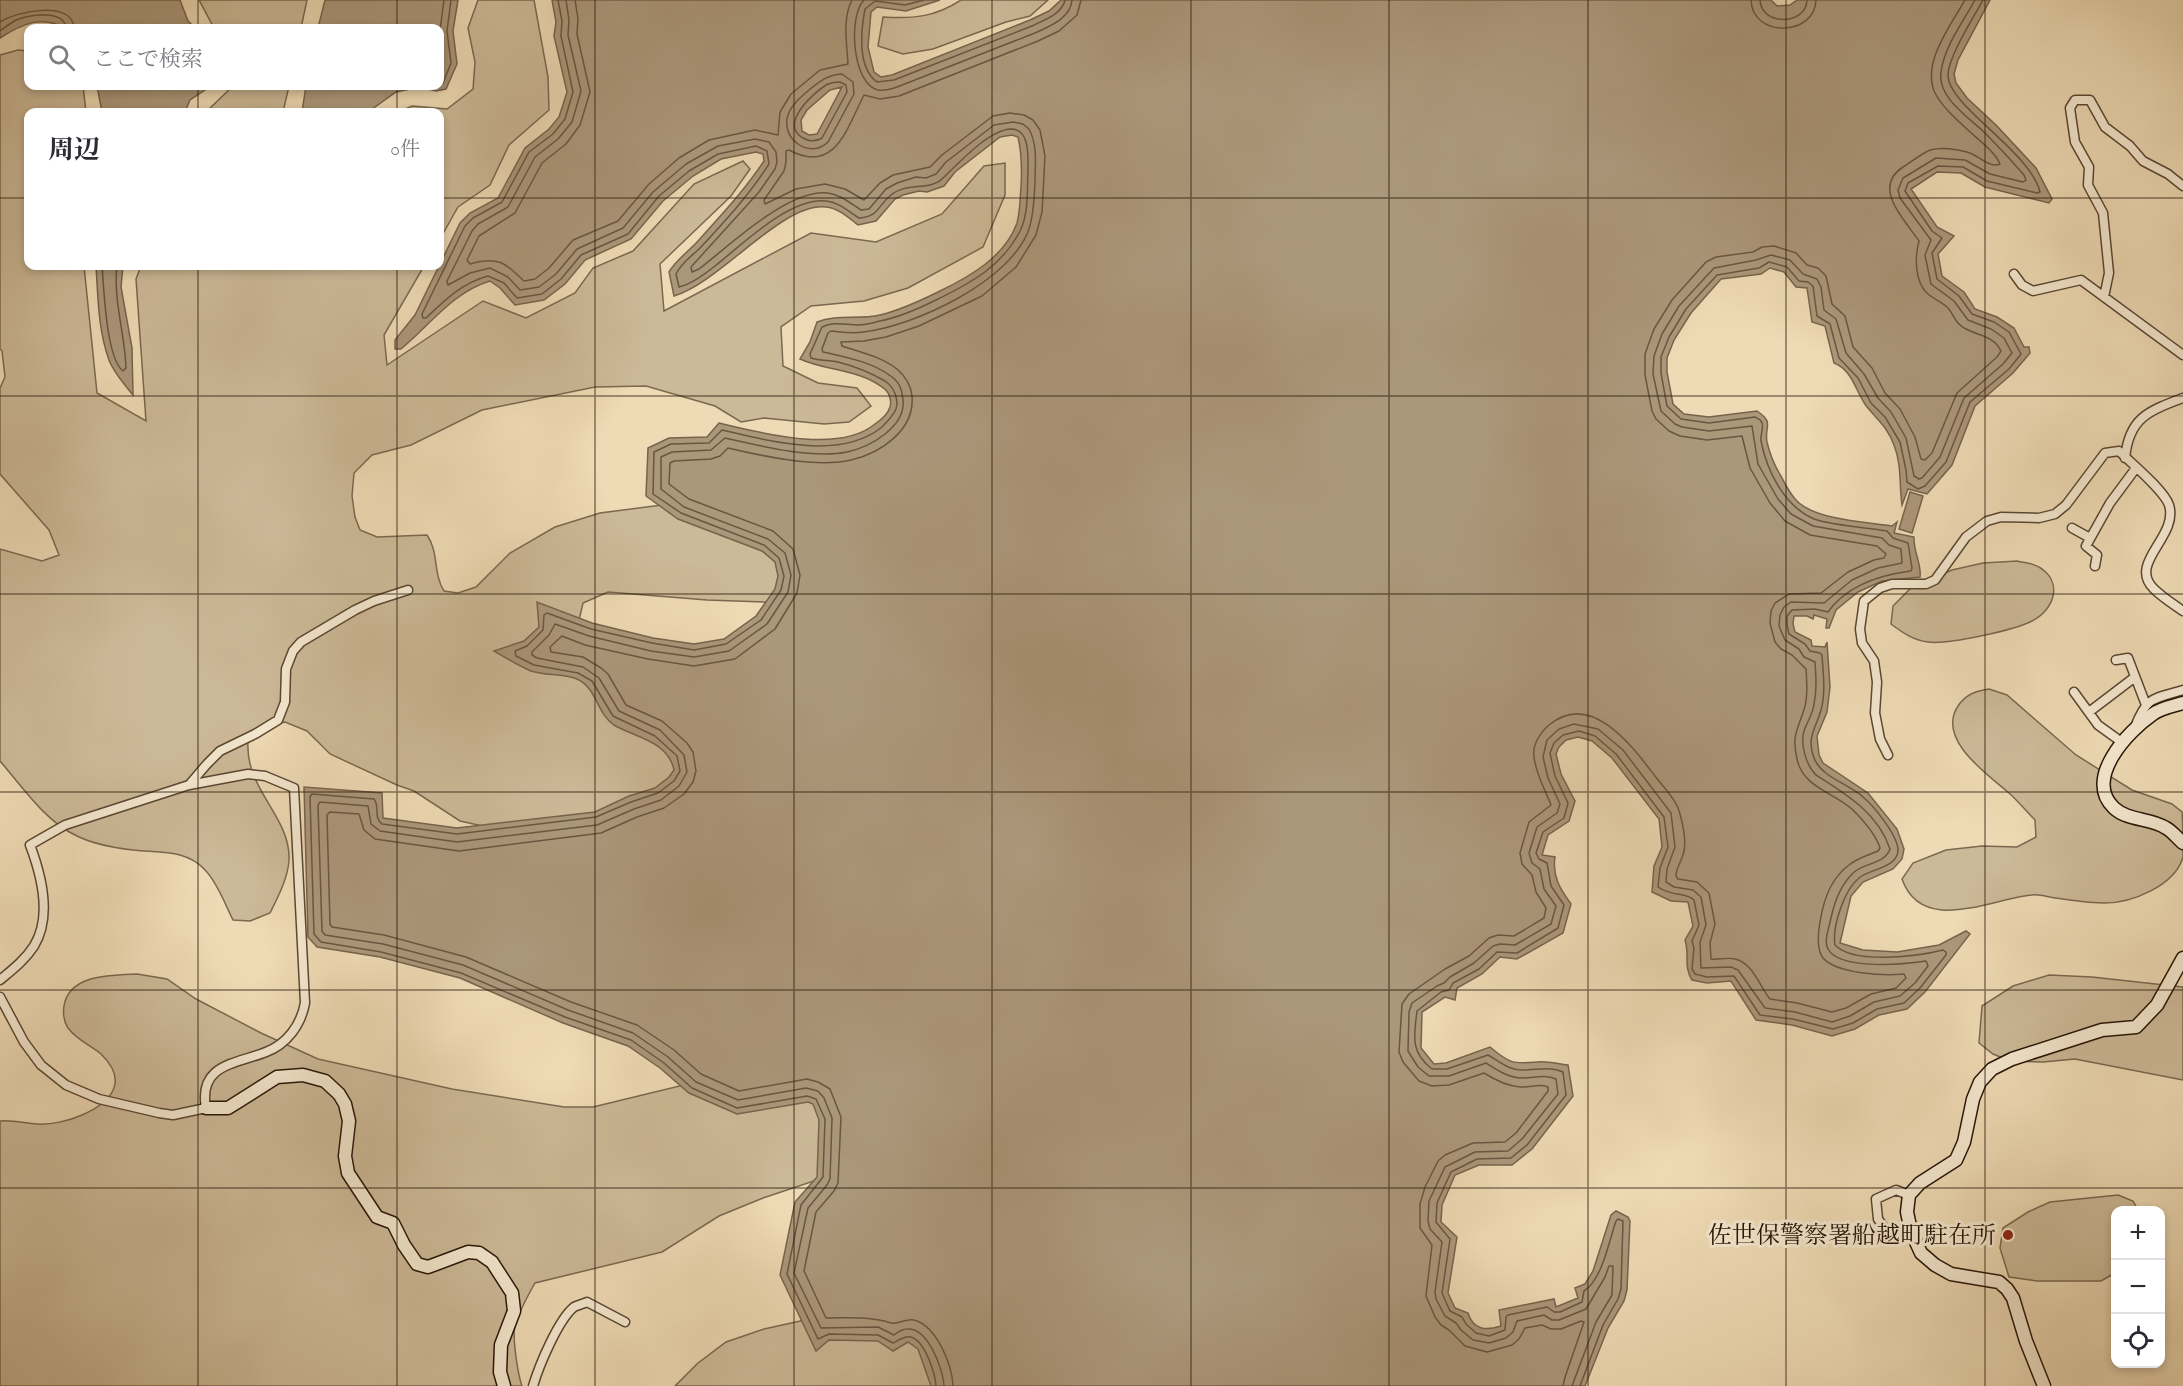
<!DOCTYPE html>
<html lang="ja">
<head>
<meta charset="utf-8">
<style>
  :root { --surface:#fff; --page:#f2f2f3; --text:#2b2b33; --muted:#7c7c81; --line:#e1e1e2 }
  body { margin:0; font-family:"IM FELL English","Noto Serif JP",serif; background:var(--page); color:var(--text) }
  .controls { position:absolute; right:18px; bottom:18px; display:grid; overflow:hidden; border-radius:12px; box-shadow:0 3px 9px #0003 }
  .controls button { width:54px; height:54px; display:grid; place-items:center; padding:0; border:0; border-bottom:2px solid var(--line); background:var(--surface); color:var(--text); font:30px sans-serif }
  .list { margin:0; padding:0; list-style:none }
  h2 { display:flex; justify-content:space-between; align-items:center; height:78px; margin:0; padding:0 24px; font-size:26px }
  h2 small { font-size:20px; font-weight:400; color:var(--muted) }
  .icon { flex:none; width:33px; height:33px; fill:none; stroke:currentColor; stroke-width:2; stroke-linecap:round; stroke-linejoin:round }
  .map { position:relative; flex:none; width:2183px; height:1386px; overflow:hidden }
  .search { position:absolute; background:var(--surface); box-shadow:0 3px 9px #0003; left:24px; top:24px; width:420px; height:66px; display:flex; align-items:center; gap:15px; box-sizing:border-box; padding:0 21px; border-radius:12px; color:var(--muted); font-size:22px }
  .panel { position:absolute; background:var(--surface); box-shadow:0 3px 9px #0003; left:24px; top:108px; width:420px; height:162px; border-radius:12px }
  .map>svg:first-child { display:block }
</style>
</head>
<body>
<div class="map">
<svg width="2183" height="1386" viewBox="0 0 2183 1386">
  <rect width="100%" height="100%" fill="#eedab4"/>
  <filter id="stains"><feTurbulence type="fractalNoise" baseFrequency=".00333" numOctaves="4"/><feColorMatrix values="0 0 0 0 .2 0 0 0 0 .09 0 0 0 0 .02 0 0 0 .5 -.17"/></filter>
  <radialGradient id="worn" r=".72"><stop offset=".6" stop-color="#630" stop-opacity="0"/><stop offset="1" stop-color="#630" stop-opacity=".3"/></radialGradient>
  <path fill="#ccb997" stroke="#7a6850" stroke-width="1.5" d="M199 0H307L301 28H214Z
    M478 0H534L548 77 549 110 509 145 490 185 458 207 440 239V112H398L412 106 447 109 473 89 475 62 468 28Z
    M961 0H1048L1030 16 1006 22 933 49 903 54 878 46 883 17C913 19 935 17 961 0Z
    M18 50 28 51V86H83L86 112H28V266H84L97 393 146 421 136 279 141 266H424L384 335 387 365 483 301 526 318 575 293 593 268 633 251 694 184 743 161 750 169 731 196 660 264 664 311 811 233 876 242 942 214 984 166 1005 163V195L983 247 908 288 864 301 811 306 781 327 783 366 818 383 857 388 871 406 849 422 824 424 764 418 741 422 715 406 646 386 595 387 482 410 411 445 372 455 354 473 352 496 355 517 360 530 377 537 427 535C439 552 433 574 444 591L458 593 476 587 510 553 555 527 600 513 724 497 808 552 791 603 707 600 608 592 583 603 579 620 736 781 510 832 460 821 414 791 397 785 330 754 307 731 285 722 269 726 248 742C245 790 291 817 289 860 288 878 278 897 270 913L250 921 233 920C225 904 218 884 206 871 187 849 159 853 133 850 115 848 92 844 75 835 45 821 21 785 0 761V549L42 561 59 555 49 530 0 474V388L5 377 2 351 0 349V55Z
    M233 86H289L283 112H206Z
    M2017 561C2024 563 2033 563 2039 567 2064 582 2054 610 2032 621 2015 630 1947 645 1928 642 1913 640 1903 633 1891 624L1893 606 1911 588 1952 570 1983 563Z
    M1989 689 2007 695 2076 755 2132 790 2172 804 2182 812C2183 822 2183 848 2183 857 2175 886 2131 903 2105 903 2088 903 2071 900 2055 898 2048 897 2039 894 2032 895 1993 898 1922 936 1902 879L1913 863 1946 850 1982 846 2017 847 2036 837 2035 820C2026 811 2018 801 2009 793 1987 774 1936 739 1958 706 1966 694 1976 691 1989 689Z
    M137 974 167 979 196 999 261 1033 318 1059 452 1089 564 1107H593L692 1083 860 1106 829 1176 763 1198 719 1216 662 1252 535 1283C527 1297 519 1311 515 1326 512 1337 518 1375 522 1386H0V1121C13 1120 24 1123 37 1124 50 1125 69 1121 82 1115 112 1102 129 1081 101 1054 90 1045 77 1040 68 1028 64 1022 63 1013 64 1006 69 974 112 975 137 974Z
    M2049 975 2092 977 2183 987V1080L2075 1059 2043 1062 2010 1061 1993 1054 1979 1043 1982 1006 2013 986Z
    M2118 1195 2133 1201 2138 1210H2116L2115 1273 2101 1281H2037L2009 1277 2000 1248 2003 1228 2028 1212 2050 1202Z
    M855 1309 1017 1386H675L698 1363 726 1342 764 1329Z"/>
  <path fill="#ab977a" stroke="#77634c" stroke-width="1.5" fill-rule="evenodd" d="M0 0H180L188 21 195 28H65C41 15 22 24 0 38Z
    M325 0H458L453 31 457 64 446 89 436 91 420 87 396 92 368 112H302L306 86H440V28H318Z
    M552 0H940L906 11 877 7 871 12 868 47 874 72 881 77 892 75 1030 20 1049 11 1061 0H1771L1777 6 1790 5 1797 0H1990L1958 60 1954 74 1956 83 1967 98 1996 125 2036 168 2052 199 2049 203 1985 187 1961 173 1937 172 1911 189 1937 227 1954 236 1938 254 1942 276 1964 292 1975 309 1997 317 2014 328 2024 347H2029L2030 353 2013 373 1975 406 1952 465 1927 494 1908 489 1902 505C1899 485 1902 465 1894 445 1888 428 1878 420 1867 407 1856 393 1853 370 1834 363L1825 326 1812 322 1807 288 1796 287 1784 272 1770 268 1761 274 1721 279 1691 313 1674 340 1667 358V372L1673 404 1684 414 1709 417 1757 411C1775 423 1764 426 1767 442 1770 455 1774 465 1781 476 1786 486 1791 496 1799 503 1819 520 1866 522 1892 526L1897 522 1894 533 1914 537C1913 551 1922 565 1920 577L1882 581 1858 592 1836 610 1829 628H1826L1827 619 1814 615 1813 619 1807 616H1794L1793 624 1795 632 1811 640 1812 646 1825 647 1827 642 1830 687 1827 712 1817 736 1819 755 1823 763 1868 793 1897 829 1904 849 1902 859 1893 869 1863 882 1851 896 1840 943 1863 950 1897 952 1939 945 1966 931 1970 934 1925 992 1907 1009 1879 1015 1855 1029 1832 1036 1792 1025 1756 1020 1731 981 1707 983 1692 980C1683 965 1690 956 1685 940L1693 926 1688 902 1671 901 1652 892 1654 866 1662 847 1659 819 1612 758 1592 741 1578 737 1566 740 1559 747 1556 754 1561 774 1575 801 1569 821 1548 835 1542 855 1555 857C1552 876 1560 889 1571 904L1563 933 1517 959 1500 957 1482 974 1457 988 1455 1000 1445 997 1422 1012 1421 1048 1434 1064 1446 1063 1490 1047C1510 1064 1513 1064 1538 1062 1548 1061 1558 1064 1568 1065L1573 1096 1532 1149 1512 1165H1479L1455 1175 1442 1205 1441 1222 1457 1237 1448 1293 1455 1308 1468 1313C1473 1330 1486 1331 1501 1326L1499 1310 1554 1299 1556 1307 1578 1298 1575 1288 1585 1284 1593 1271 1611 1215 1616 1211 1628 1217 1630 1221 1627 1290 1624 1301 1608 1328 1585 1386H931L918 1349 908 1342 893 1351 878 1341 829 1340 816 1351 780 1275 795 1202 817 1177 819 1120 813 1104 808 1102 737 1114 689 1093 660 1068 628 1046 563 1023 460 978 380 957 317 947 308 937 304 787 382 793 383 818 457 828 595 812 629 796 655 788 669 777 674 770C668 741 636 738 614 725 597 714 597 688 577 679 563 673 545 676 531 671 519 666 506 658 494 651L524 641 539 627 537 602 592 623 653 638 694 644 724 639 756 616 775 589 778 576 775 562 762 551 678 519 646 496 648 448 669 438 707 437 719 423C761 433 839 454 875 424 881 420 888 414 890 407 892 400 889 391 882 387 858 369 826 371 800 359L810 342 817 322C837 314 859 320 880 315 901 310 920 301 940 291 969 277 1005 257 1017 223 1020 212 1020 199 1021 187 1022 170 1022 154 1018 137L1012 135 1000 137 955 172 944 186 927 192 919 191 903 195 895 199 876 221 858 225C849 218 838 208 826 207 782 202 721 282 674 296L669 272C676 260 688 252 698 241 721 215 745 190 764 161L763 154 756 152 721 159 693 176 663 201 631 239 585 260 565 284 544 300 515 305 500 288 490 281C453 292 430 325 401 349H395V340L415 315 460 223 470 213 498 198 525 148 549 129 559 117 567 92 554 36 556 22ZM842 87 817 134 809 135 802 131 801 120 807 110 830 90Z
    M97 86H211L190 100 185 112H102Z
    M96 266H123L121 287 132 348 133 395C124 384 114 373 109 360 98 330 98 296 96 266Z
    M1910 492 1923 496 1912 533 1899 529Z"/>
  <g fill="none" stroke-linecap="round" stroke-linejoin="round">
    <path stroke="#6a5641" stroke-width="1.5" d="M558 0 562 21 561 36 573 92 565 119 553 134 529 152 502 202 473 218 465 226 422 314 423 318H426C446 299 462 283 488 276L504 283 517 298 542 294 561 279 581 255 628 234 659 196 689 171 718 154 756 146 767 151 769 164C750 194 725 221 701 247 692 256 681 263 676 274L679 287C692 284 705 274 715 266 743 244 790 197 826 201 839 202 849 212 859 218 880 216 877 206 891 195 906 182 929 191 942 179 958 164 988 130 1011 129 1030 129 1028 156 1028 170 1027 188 1029 211 1021 229 1003 266 971 283 936 300 918 309 900 317 880 321 873 323 865 325 858 325 846 325 833 321 822 327L810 354 811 358C819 361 829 360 838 362 854 366 871 373 885 381 894 387 899 399 896 409 893 416 887 422 882 427 840 461 770 441 722 430L709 443 671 444 654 452 653 494 681 513 764 545 779 558 784 576 781 590 761 620 726 644 694 650 652 643 591 629 547 613 544 615 543 630 527 646 515 651 516 656 534 665 578 673 592 681 613 716 655 736 677 756 680 771 674 781 658 793 631 802 596 817 457 834 382 824C373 817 380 806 374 799L312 794 310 797 314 934 321 942 381 952 461 973 565 1017 631 1040 664 1063 692 1088 737 1108 807 1096 816 1099 825 1119 823 1177 801 1205 787 1274 818 1339 829 1334 878 1335 893 1343C898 1341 905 1335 911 1337 925 1341 935 1373 936 1386
      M566 0 569 20 568 35 581 91 572 122 558 139 535 157 508 207 478 224 472 231 447 281 448 285 470 273 490 268 508 277 520 290 539 287 556 274 577 249 623 228 653 192 686 164 718 146 755 139 769 142 776 152 777 162 775 169 759 192 691 267 692 272 699 269C729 246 789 188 828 193 841 195 850 203 861 210L869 209 886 189 897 183 916 177 926 178 936 174 946 162 994 125 1013 122 1023 124 1029 129C1038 145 1035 166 1035 183 1034 198 1034 214 1029 229 1011 281 915 326 863 332 853 334 842 332 831 331L828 333 822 349 823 352C845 357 873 362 892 377 900 383 902 390 903 400 906 427 870 447 847 452 812 459 760 446 725 438L711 450 672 452 661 457V489L684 507 768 539 785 553 791 575 788 592 767 624 729 651 694 657 651 651 589 636 555 624 549 635 532 652V655L537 658 583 667 599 678 619 711 660 730 684 755 687 772 679 786 661 800 634 809 597 825 457 842 380 831 371 824 368 806 320 802 318 805 322 931 325 935 383 944 463 965 568 1010 633 1033 668 1057 696 1082 738 1100 806 1088 818 1091 824 1098 832 1118 830 1179 827 1185 808 1208 794 1273 821 1328 878 1327 894 1335C898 1332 902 1329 907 1329 928 1327 943 1369 944 1386
      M575 0 578 19 577 34 590 92 580 125 566 144 542 163 515 213 479 236 467 260 470 264C498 256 504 262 524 281L535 279 549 268 573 240 618 221 649 184 679 158 709 140 755 130 778 135 780 112 791 94 820 70 848 64C847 44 842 19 852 0
      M864 0C848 16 852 84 878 90 884 91 891 89 897 87L1035 33C1050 26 1071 18 1072 0
      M924 0 905 5 875 1 865 9C861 30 857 68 877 82L894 80 1032 26C1044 20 1062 14 1065 0
      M1751 0C1752 38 1815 37 1816 0
      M1760 0C1761 26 1806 26 1807 0
      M0 22C17 11 72 0 74 28
      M0 31C5 27 11 23 16 20 29 15 64 9 66 28
      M440 70 443 62 440 30 444 0
      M842 74 853 82 854 94 828 142C810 160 780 139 788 115 791 105 801 97 809 90 820 81 827 75 842 74Z
      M840 82 846 85 847 92 822 138C817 141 811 142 805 139 777 126 812 94 826 85 830 83 836 82 840 82Z
      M440 85 443 83 451 63 447 31 451 0
      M102 266C104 288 106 358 123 371L126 368C125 334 113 300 117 266
      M953 1386C952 1365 937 1326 914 1320 906 1318 898 1325 891 1323 871 1316 848 1318 826 1318L804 1271 816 1212 834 1191 838 1183 841 1117 830 1089 818 1082 807 1079 739 1091 701 1074 674 1050 637 1025 571 1002 466 957 384 935 332 927 330 924 327 815 330 812 359 814 364 830 375 839 459 851 601 833 637 817 664 808 684 794 693 782 696 771 693 752 687 743 662 721 626 705 608 674 601 668 583 657 551 652 550 647 562 636 585 645 648 659 694 666 735 659 775 629 797 593 800 575 793 549 773 531 689 499 669 484 670 463 674 461 711 459 720 456 728 448C762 456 817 468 851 460 881 453 915 430 912 396 911 385 906 377 897 369 882 357 860 352 842 346L841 342 864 341 886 337 919 326 982 296 1016 267 1036 235 1042 212 1045 156 1040 130 1033 120 1024 115 1010 113 993 116 942 155 930 167 893 175 880 183 864 200 845 189 825 184 796 189 765 204 764 200 784 171 786 162V151L789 150C835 175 847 128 864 95L880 99 899 96 1038 41 1059 31 1077 15 1081 0
      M1563 1386 1565 1377 1584 1322 1581 1321 1561 1329H1551L1542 1325 1525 1328 1519 1339 1512 1345 1487 1352 1465 1346 1449 1330 1441 1325 1435 1317 1426 1296 1432 1245 1420 1228V1204L1425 1187 1438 1161 1445 1155 1473 1143 1505 1142 1516 1133 1548 1091V1087C1539 1083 1530 1088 1520 1087 1508 1086 1495 1080 1484 1073L1449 1085 1432 1086 1419 1081 1403 1062 1399 1052 1402 1004 1409 994 1445 969 1469 956 1489 938 1498 935 1514 936 1544 918 1546 908 1536 892 1532 875 1522 864 1520 853 1529 822 1551 805C1545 789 1536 775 1534 757 1532 745 1540 733 1549 725 1591 690 1632 746 1655 776 1663 787 1677 800 1680 814 1683 825 1687 844 1683 855 1681 862 1676 868 1676 876L1678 879 1697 882 1709 893 1715 924 1710 943 1711 959C1719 960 1727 957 1735 959 1753 963 1760 987 1770 999L1797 1003 1832 1012 1846 1008 1871 994 1896 988 1906 978 1904 974C1885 976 1837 974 1823 958 1812 944 1823 901 1831 886 1835 879 1842 870 1849 865 1857 858 1869 855 1878 851L1880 848C1876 835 1863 820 1853 810 1835 793 1803 788 1797 759 1791 734 1799 728 1805 706 1808 694 1807 681 1806 669L1792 655 1781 649 1775 642 1770 623 1771 611 1775 603 1789 594 1821 593 1848 572 1874 560 1884 558 1886 554 1877 546 1810 535 1785 521 1770 503 1750 468 1742 436 1707 440 1680 436 1669 431 1656 419 1652 411 1645 375V354L1654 329 1672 300 1706 262 1716 257 1753 252 1762 247 1774 246 1796 253 1807 265 1818 268 1826 276 1832 304 1845 316 1853 347 1872 368 1885 393 1900 409 1915 437 1921 459 1925 460 1932 453 1957 393 1997 357 2001 351C1994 336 1979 336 1966 329 1956 325 1954 315 1948 308 1942 302 1934 299 1928 294 1914 282 1915 256 1919 241 1905 220 1871 188 1903 167 1911 162 1921 154 1930 150 1940 147 1957 149 1967 152 1977 154 1990 169 2000 164 1995 152 1979 140 1969 131 1957 120 1943 108 1935 93 1921 63 1951 25 1965 0
      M1572 1386 1596 1322 1612 1295 1613 1266H1609L1605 1277 1586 1309 1559 1320H1552L1544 1315 1517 1321 1513 1332 1506 1338 1489 1343 1473 1340 1461 1330 1456 1323 1445 1316 1436 1299 1435 1292 1442 1242 1430 1229 1428 1221 1429 1201 1445 1167 1475 1152 1508 1151 1522 1139 1558 1094 1556 1079C1545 1074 1534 1078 1522 1078 1509 1078 1497 1070 1486 1063L1449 1076H1429L1418 1067 1408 1051 1409 1012 1412 1003 1437 986 1444 983 1450 977 1474 963 1493 946 1500 944 1515 945 1551 924 1556 906 1544 889 1540 869 1532 863 1529 853 1537 827 1557 813 1560 804 1548 778 1543 757 1547 740 1559 729 1574 724 1598 729 1623 750 1671 813 1675 847 1667 869 1666 882 1674 887 1693 890 1701 897 1706 925 1700 942 1701 968 1731 967 1738 970 1765 1008 1795 1012 1832 1022 1850 1016 1874 1002 1900 996 1915 983 1928 966 1926 961C1906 964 1840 971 1828 949 1824 942 1828 931 1830 922 1834 904 1839 887 1853 873 1863 863 1885 864 1890 849 1878 813 1846 794 1816 775 1806 765 1800 744 1804 731 1807 722 1813 714 1814 704 1817 690 1816 677 1815 662L1804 657 1799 649 1785 640 1779 626 1780 615 1784 607 1791 602 1824 603 1852 580 1878 568 1902 563 1901 549 1889 545 1882 538 1813 526 1791 514 1778 499 1758 464 1752 426 1709 431 1682 427 1675 424 1661 411 1653 374 1654 356 1662 334 1679 306 1714 268 1756 260 1771 255 1790 260 1803 274 1817 279 1821 287 1824 310 1836 319 1846 353 1864 374 1878 398 1891 412 1906 438 1914 476 1919 479 1922 478 1940 457 1964 398 2003 364 2012 353 2004 338 1991 329 1968 320 1954 301 1931 284 1925 255 1931 240 1900 198 1898 190 1903 178 1936 158 1965 160 1990 174 2023 182 2026 180 2024 175C2012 161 1999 147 1986 134 1970 118 1937 98 1941 72 1944 47 1963 22 1975 0
      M1580 1386 1603 1325 1618 1299 1621 1289 1623 1221 1618 1219 1616 1221C1609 1241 1602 1280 1584 1291L1582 1302 1560 1312H1554L1547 1307 1508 1315 1506 1317 1505 1330 1489 1336 1476 1333 1466 1324 1462 1317 1450 1311 1442 1293 1450 1239 1436 1222 1437 1203 1451 1172 1477 1159 1511 1158 1527 1145 1566 1095 1563 1072C1550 1066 1537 1070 1524 1070 1509 1071 1499 1061 1488 1055L1447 1069H1432C1410 1052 1414 1036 1417 1011L1441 992 1449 990 1453 983 1479 969 1497 952 1517 953 1558 928 1564 905 1551 886 1547 863 1539 859 1536 853 1543 832 1564 818 1568 803 1555 776 1550 753 1554 743 1563 735 1579 731 1595 736 1616 754 1664 817 1668 847 1660 868 1658 887C1672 897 1686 892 1694 900L1699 925 1692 941 1694 948 1692 969 1695 974 1707 977 1734 976 1760 1015 1793 1019 1833 1029 1853 1023 1877 1009 1904 1003 1920 988 1946 955V952L1943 950C1919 956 1854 965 1835 945 1832 927 1844 890 1859 878 1869 869 1898 868 1898 850 1898 836 1874 806 1863 797 1849 784 1821 777 1814 758 1806 738 1816 728 1821 710 1826 692 1823 673 1822 655L1820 653 1810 651 1805 644 1789 634 1787 625V616L1792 610 1815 609 1828 612C1847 585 1880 575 1911 571L1912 568 1908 543 1893 538 1887 531C1868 528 1830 525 1814 519 1784 506 1767 471 1761 441 1760 435 1764 428 1762 423 1761 419 1758 419 1755 417L1709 423 1681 419 1667 406 1661 373V357L1669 337 1686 309 1717 275 1759 268 1769 262 1787 267 1799 281 1808 282 1813 286 1817 316 1830 324 1839 358 1858 378 1871 403 1885 417 1900 442 1906 470 1907 482 1918 489 1925 486 1946 462 1970 402 2009 369 2021 354 2009 332 1994 322 1972 314 1959 296 1937 279 1932 253 1942 238 1932 231 1905 191 1908 183 1938 166 1963 167 1987 181 2037 193 2040 192C2031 152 1947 105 1948 75 1948 57 1974 17 1983 0"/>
    <g stroke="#5a4733" stroke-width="11">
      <path id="street" d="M2014 274 2022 285 2033 291 2081 280 2183 355
        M2104 297 2109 273 2103 213 2088 185 2089 167 2075 142 2070 108 2075 100H2090L2105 127 2130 146 2143 161 2168 174 2183 186
        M2125 458C2129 418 2148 411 2183 398
        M2072 528 2090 538
        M2095 566 2097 555 2086 546 2110 503 2136 468
        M2116 660 2128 658 2146 705
        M2074 692 2098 725 2123 743
        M2089 712 2135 677
        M2135 727C2147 696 2153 699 2183 690
        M1888 755 1880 739 1875 713 1877 682 1874 661 1862 643 1860 629 1864 601 1880 588 1892 584H1926L1935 580 1966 537 1987 521 2001 517 2039 518 2055 514 2066 505 2105 453 2119 451C2131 463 2164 490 2169 505 2179 537 2127 563 2154 589 2162 597 2173 604 2183 611
        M189 785 207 764 220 751 255 734 278 720 285 702 286 669 293 651 301 642 355 610 374 601 408 590
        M0 980C12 970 25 960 34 946 52 917 41 874 30 845L65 825 189 785 248 774 265 776 294 788 305 1003C301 1025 287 1044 266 1052 236 1064 198 1064 206 1108L173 1115 159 1113 99 1099 66 1085 41 1065 24 1042 0 997
        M1890 1236 1878 1219 1876 1199 1896 1190 1909 1195
        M533 1386C539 1366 558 1320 574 1307 578 1305 583 1304 587 1302L625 1322"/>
    </g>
    <g stroke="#281608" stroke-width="15">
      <path id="secondary" d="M2183 703C2173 706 2161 708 2153 714 2128 731 2083 779 2114 808 2128 821 2151 818 2166 828 2172 831 2178 839 2183 843
        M206 1108H228L277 1077 303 1075 325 1081 339 1094 345 1104 349 1121 345 1156 348 1173 377 1217 393 1223 404 1245 417 1264 428 1267 468 1252 479 1253 492 1262 512 1293 514 1311 501 1345 500 1372 504 1386
        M2044 1386 2026 1341 2013 1298 2007 1289 1999 1282 1951 1274 1935 1265 1921 1253 1911 1231 1907 1212 1909 1195 1920 1183 1956 1160 1964 1142 1973 1099 1980 1082 1992 1069 2012 1059 2102 1030 2136 1027 2157 1005 2183 958"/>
    </g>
    <use href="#street" stroke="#f4e7ce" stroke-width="8"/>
    <use href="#secondary" stroke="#f4e7ce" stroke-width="12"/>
  </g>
  <path fill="none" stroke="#281608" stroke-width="1.5" stroke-opacity="0.55" d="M198 0V28M397 0V28M595 0V1386M794 0V1386M992 0V1386M1191 0V1386M1389 0V1386M1588 0V1386M1786 0V1386M1985 0V1386M198 86V112M397 86V112M0 198H28M440 198H2183M198 266V1386M397 266V1386M0 396H2183M0 594H2183M0 792H2183M0 990H2183M0 1188H2183"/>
  <circle fill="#8f2418" stroke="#f4e7ce" stroke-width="2" cx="2008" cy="1235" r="6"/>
  <g text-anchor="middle" stroke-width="6" stroke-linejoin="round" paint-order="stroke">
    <g font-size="24" fill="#281608" stroke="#f4e7ce" text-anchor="end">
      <text x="1996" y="1243">佐世保警察署船越町駐在所</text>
    </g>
  </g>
  <rect width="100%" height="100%" filter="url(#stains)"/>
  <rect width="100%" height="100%" fill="url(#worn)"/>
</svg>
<div class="controls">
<button>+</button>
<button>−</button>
<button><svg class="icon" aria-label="locate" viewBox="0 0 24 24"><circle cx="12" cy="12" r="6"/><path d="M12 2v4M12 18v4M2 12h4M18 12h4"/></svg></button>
</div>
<div class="search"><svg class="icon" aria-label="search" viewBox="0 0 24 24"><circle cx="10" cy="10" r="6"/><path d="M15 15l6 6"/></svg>ここで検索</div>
<section class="panel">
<h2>周辺<small>0件</small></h2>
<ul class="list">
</ul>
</section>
</div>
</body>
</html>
